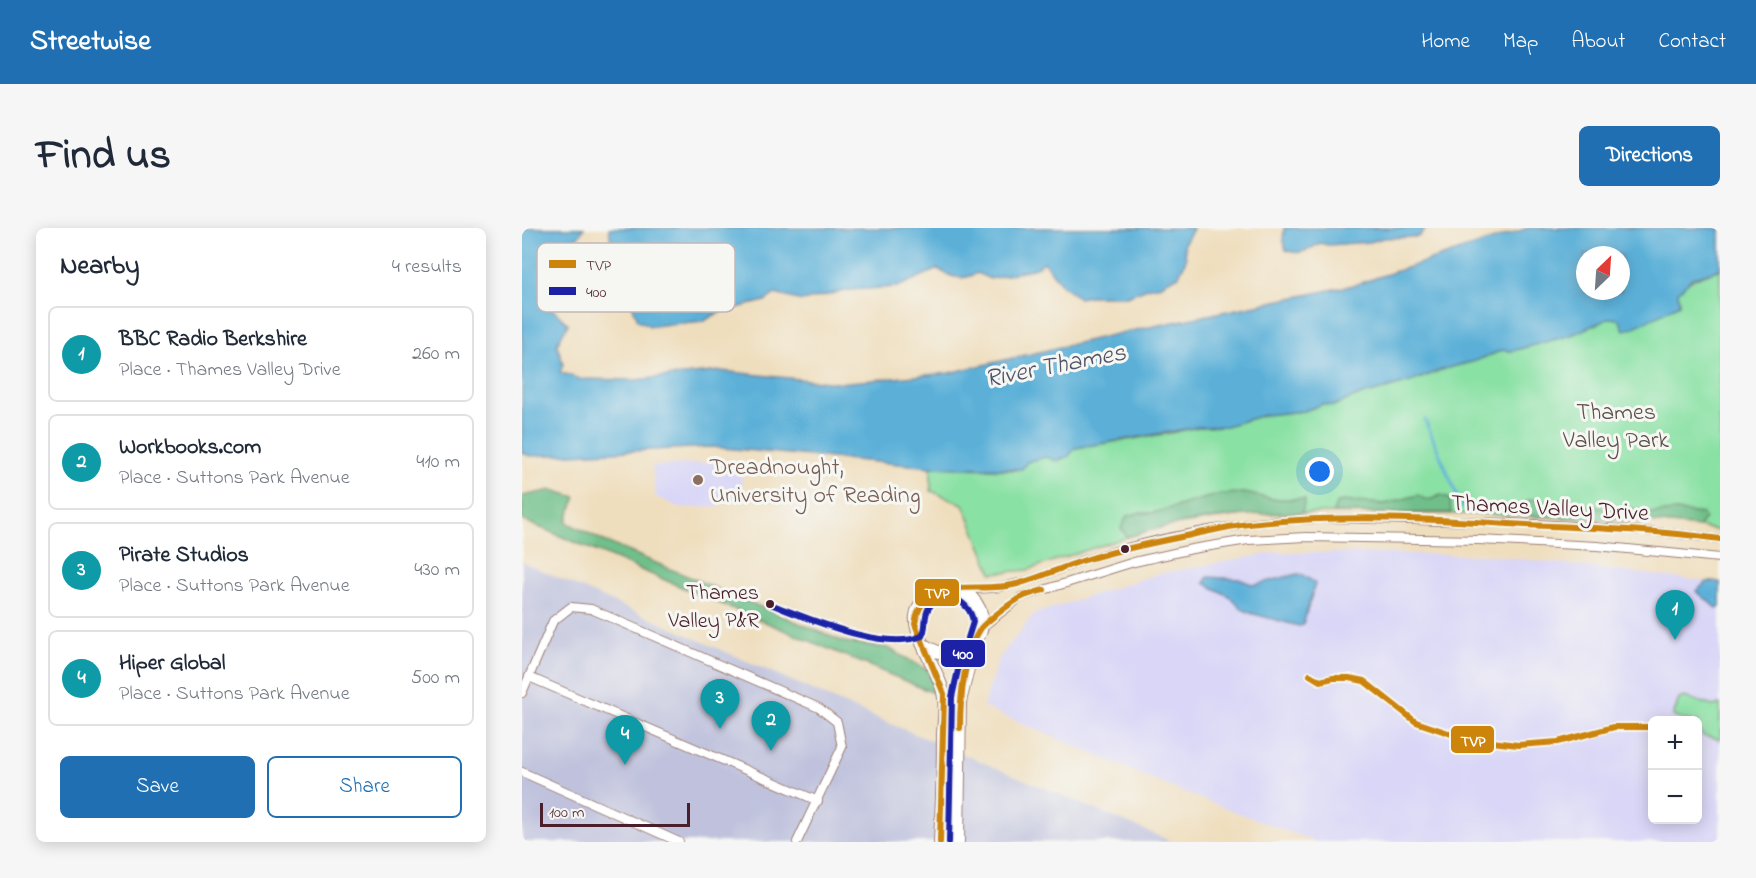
<!DOCTYPE html>
<html lang="en">
<head>
<meta charset="utf-8">
<style>
  :root { --surface:#fff; --page:#f6f6f7; --text:#1f2937; --muted:#747a83; --line:#e0e1e3; --accent:#1f6fb2 }
  body { margin:0; font-family:"Indie Flower",sans-serif; background:var(--page); color:var(--text) }
  .controls { position:absolute; right:18px; bottom:18px; display:grid; overflow:hidden; border-radius:9px; box-shadow:0 3px 15px #0003 }
  .controls button { width:54px; height:54px; display:grid; place-items:center; padding:0; border:0; border-bottom:2px solid var(--line); background:var(--surface); color:var(--text); font:30px sans-serif }
  .compass { position:absolute; left:1054px; top:18px; width:54px; height:54px; border-radius:50%; background:var(--surface); box-shadow:0 3px 15px #0003; rotate:25deg }
  .scale { position:absolute; left:18px; bottom:15px; width:150px; box-sizing:border-box; padding-left:6px; border:3px solid #4a1f2b; border-top:0; font-size:16px; line-height:21px; white-space:nowrap; color:#4a1f2b; -webkit-text-stroke:4px #f6f6f2; paint-order:stroke }
  .you { position:absolute; left:798px; top:244px; width:21px; height:21px; margin:-15px; border:4px solid #fff; border-radius:50%; background:#1a73e8; box-shadow:0 0 0 9px #1a73e833 }
  .badge { display:grid; place-items:center; width:39px; height:39px; border-radius:50%; background:var(--accent); color:#fff; font-size:20px; font-weight:700 }
  .pin { position:absolute; translate:-50% -50px; filter:drop-shadow(0 2px 3px #0008) }
  .pin::after { content:''; position:absolute; top:32px; width:21px; height:18px; background:inherit; clip-path:polygon(0 0,100% 0,50% 100%) }
  .list { margin:0; padding:0; list-style:none }
  h2 { display:flex; justify-content:space-between; align-items:center; height:78px; margin:0; padding:0 24px; font-size:26px }
  h2 small { font-size:20px; font-weight:400; color:var(--muted) }
  .list li { display:grid; grid-template-columns:39px 1fr auto; gap:18px; align-items:center; box-sizing:border-box; height:96px; margin:0 12px 12px; padding:0 12px; border:2px solid var(--line); border-radius:9px }
  .list b { display:block; font-size:22px; white-space:nowrap }
  .list p { margin:0; font-size:20px; white-space:nowrap; color:var(--muted) }
  .list em { font-size:20px; font-style:normal; color:var(--muted) }
  .actions { display:flex; gap:12px; padding:18px 24px }
  .actions a { flex:1; padding:14px 0; border:2px solid var(--accent); border-radius:9px; text-align:center; font-size:21px; color:var(--accent) }
  .actions .main { background:var(--accent); color:#fff }
  .map { position:relative; flex:none; width:1198px; height:614px; overflow:hidden; border-radius:9px }
  header { display:flex; align-items:center; gap:36px; box-sizing:border-box; height:84px; padding:0 30px; background:var(--accent); color:#fff }
  header strong { font-size:28px }
  nav { display:flex; gap:33px; margin-inline-start:auto; font-size:21px }
  .intro { display:flex; align-items:center; justify-content:space-between; box-sizing:border-box; height:144px; padding:0 36px }
  h1 { margin:0; font-size:42px }
  .button { padding:15px 27px; border-radius:9px; background:var(--accent); color:#fff; font-size:21px; font-weight:700 }
  main { display:flex; gap:36px; padding:0 36px }
  aside { flex:1; background:var(--surface); border-radius:9px; box-shadow:0 3px 15px #0003 }
  .map>svg:first-child { display:block }
</style>
</head>
<body>
<header>
<strong>Streetwise</strong>
<nav><a>Home</a><a>Map</a><a>About</a><a>Contact</a></nav>
</header>
<div class="intro"><h1>Find us</h1><a class="button">Directions</a></div>
<main>
<aside>
<h2>Nearby<small>4 results</small></h2>
<ul class="list">
<li><span class="badge" style="background:#0f9aa8">1</span><div><b>BBC Radio Berkshire</b><p>Place · Thames Valley Drive</p></div><em>260 m</em></li>
<li><span class="badge" style="background:#0f9aa8">2</span><div><b>Workbooks.com</b><p>Place · Suttons Park Avenue</p></div><em>410 m</em></li>
<li><span class="badge" style="background:#0f9aa8">3</span><div><b>Pirate Studios</b><p>Place · Suttons Park Avenue</p></div><em>430 m</em></li>
<li><span class="badge" style="background:#0f9aa8">4</span><div><b>Hiper Global</b><p>Place · Suttons Park Avenue</p></div><em>500 m</em></li>
</ul>
<div class="actions"><a class="main">Save</a><a>Share</a></div>
</aside>
<div class="map">
<svg width="1198" height="614" viewBox="0 0 1198 614">
  <rect width="100%" height="100%" fill="#f6f6f2"/>
  <filter id="ink" filterUnits="userSpaceOnUse"><feTurbulence type="fractalNoise" baseFrequency=".0167" numOctaves="2"/><feDisplacementMap in="SourceGraphic" scale="12" xChannelSelector="R" yChannelSelector="G"/><feConvolveMatrix kernelMatrix="1 2 1 2 8 2 1 2 1" color-interpolation-filters="sRGB"/></filter>
  <filter id="wash" filterUnits="userSpaceOnUse"><feTurbulence type="fractalNoise" baseFrequency=".008" numOctaves="4" result="noise"/><feDisplacementMap in="SourceGraphic" scale="24" xChannelSelector="R" yChannelSelector="G"/><feGaussianBlur stdDeviation="1.35" result="paint"/><feColorMatrix in="noise" values="0 0 0 0 0 0 0 0 0 0 0 0 0 0 0 0 0 1.4 0 .05"/><feComposite in="paint" operator="in"/></filter>
  <g filter="url(#wash)">
    <rect width="100%" height="100%" fill="#efdebd"/>
    <path fill="#d9d6f7" fill-rule="evenodd" d="M217 233 222 266 197 278 159 280 134 269 130 238Z
      M755 324 966 327 1198 355V614H794L658 563 461 479 477 430 512 386 635 346ZM1130 493H1176V592H1130Z"/>
    <path fill="#c0c2dd" d="M0 334 338 483 651 614H2L0 612Z"/>
    <path fill="#8ae1a4" stroke="#6a8068" stroke-width="1.5" d="M1198 41V303L1174 298 1129 294 960 286 734 285 637 299 534 332 506 342 470 345 441 276 409 263V239L495 242 505 234 553 220 649 205 676 199 704 198 742 187 782 183 801 176 811 178 833 169 888 154 922 141 953 133 981 122 990 123 1049 107 1088 90 1097 91 1100 94 1151 79 1157 76 1156 64C1167 49 1181 48 1198 41Z
      M1162 469 1191 478 1198 476V511L1181 508 1176 501V493L1161 492 1151 488 1157 471Z"/>
    <path fill="#6fbf8a" stroke="#5c6f5a" stroke-width="1.5" d="M30 262 54 269 44 294 84 314 322 414 366 420 407 443 414 466 0 292V268Z
      M722 265 751 271H783L780 285C721 285 661 292 605 309L599 300 605 288 616 285H631L698 266Z
      M896 267C905 274 909 272 919 267L928 271 929 285H811L814 276 820 273 863 276Z
      M1010 271 1030 276H1063L1077 280H1109L1128 285 1154 283 1181 286 1183 290 1177 299 1129 294 1006 288 1001 280 1003 274Z"/>
    <path fill="#5cb0d8" stroke="#536882" stroke-width="1.5" fill-rule="evenodd" d="M0 0H62C56 12 45 18 36 27 23 40 29 65 30 81L46 96 35 116 41 137 38 144 58 151 113 152 199 143 316 155 427 145 594 106 832 57 1006 0H1198V41L1170 50 1156 64 1157 76C1139 85 1122 97 1102 102L1097 91 1088 90 1049 107 990 123 981 122 953 133 922 141 888 154 833 169 811 178 801 176 782 183 742 187 704 198 676 199 553 220 547 228 535 233 524 229 505 234 500 241 409 239 189 219 8 228 0 225ZM1063 27H1099V63H1063Z
      M87 0H671V1L662 16 664 32 656 49 646 52 640 57 628 59 605 68H568L557 70 540 57 522 34 514 40 468 51 455 45C440 53 430 50 416 41L375 59 327 62 280 73 253 66 243 73 198 84 182 93 128 98 116 92 91 29Z
      M762 0H905L896 9 861 10 848 14 806 17 798 15C786 22 777 28 764 22L761 14Z
      M775 346 786 350 793 356 781 397 777 398 728 385 720 381 707 368 682 355 686 349 717 351 732 357Z
      M1185 354H1198V378L1195 380 1174 363Z"/>
    <g fill="none" stroke-linecap="round" stroke-linejoin="round">
      <path stroke="#5cb0d8" stroke-width="3" d="M903 192 940 279"/>
    </g>
  </g>
  <g filter="url(#ink)">
    <g fill="none" stroke-linecap="round" stroke-linejoin="round">
      <g stroke="#9c7e74" stroke-width="10">
        <path id="street" d="M439 361C458 361 475 361 493 356 517 351 539 340 562 332 614 316 673 303 726 296 791 288 857 291 922 293 1014 295 1107 299 1198 311
          M460 399 499 369 612 334 670 321 726 312 784 309 957 312 1075 318 1198 330
          M7 449 296 573
          M0 465 31 393 49 379 69 381 297 480 315 494 320 519 275 614
          M0 544 157 614"/>
      </g>
      <g stroke="#9c7e74" stroke-width="14">
        <path id="primary" d="M402 417C441 444 479 401 450 370 432 351 398 362 394 388 391 407 416 442 421 464 424 476 422 492 421 505 421 541 420 578 418 614
          M436 614 438 474 452 415"/>
      </g>
      <use href="#street" stroke="#fff" stroke-width="8"/>
      <use href="#primary" stroke="#fff" stroke-width="12"/>
      <g stroke="#f6f6f2" stroke-width="10">
        <path id="bus-1" d="M788 447 798 453 811 450H827L842 453 894 494 944 511 996 517 1036 514 1092 499H1130
          M438 500C438 471 442 425 459 400 465 393 491 373 500 369 506 366 515 364 522 362
          M418 614 422 466 393 396C401 343 457 367 495 356 518 350 540 339 563 332 598 321 634 314 669 307 688 303 708 298 727 296 818 286 912 291 1004 297 1069 300 1134 302 1198 311"/>
      </g>
      <g stroke="#f6f6f2" stroke-width="10">
        <path id="bus-2" d="M248 376C286 390 361 424 400 408 406 399 400 387 409 377 425 361 449 374 451 394L436 442 430 469 427 614"/>
      </g>
      <use href="#bus-1" stroke="#cc840b" stroke-width="6"/>
      <use href="#bus-2" stroke="#1c21a6" stroke-width="6"/>
    </g>
  </g>
  <circle fill="#8d6e63" stroke="#f6f6f2" stroke-width="2" cx="176" cy="252" r="6"/>
  <g fill="#4a1f2b" stroke="#f6f6f2" stroke-width="2">
    <circle cx="603" cy="321" r="5"/>
    <circle cx="248" cy="376" r="5"/>
  </g>
  <g text-anchor="middle" stroke-width="6" stroke-linejoin="round" paint-order="stroke">
    <g font-size="22" fill="#4a1f2b" stroke="#f6f6f2" text-anchor="end">
      <text x="237" y="371">Thames<tspan x="237" dy="28">Valley P&amp;R</tspan></text>
    </g>
    <g font-size="24" fill="#5a5049" stroke="#f6f6f2">
      <text x="1094" y="191">Thames<tspan x="1094" dy="28">Valley Park</tspan></text>
    </g>
    <g font-size="24" fill="#785e54" stroke="#f6f6f2" text-anchor="start">
      <text x="188" y="246">Dreadnought,<tspan x="188" dy="28">University of Reading</tspan></text>
    </g>
    <g font-size="24" fill="#4a1f2b" stroke="#f6f6f2">
      <text transform="translate(1028 279) rotate(3)" y="8">Thames Valley Drive</text>
    </g>
    <g font-size="26" font-style="italic" fill="#505268" stroke="#f6f6f2">
      <text transform="translate(533 136) rotate(-11)" y="9">River Thames</text>
    </g>
  </g>
  <rect x="15" y="15" width="198" height="69" rx="9" fill="#f6f6f2" stroke="#c2b6b6" stroke-width="1.5"/>
  <rect x="27" y="32" width="27" height="8" fill="#cc840b"/>
  <rect x="27" y="59" width="27" height="8" fill="#1c21a6"/>
  <g font-size="16" fill="#4a1f2b">
    <text x="64" y="42">TVP</text>
    <text x="64" y="69">400</text>
  </g>
  <g stroke="#f6f6f2" stroke-width="2">
    <rect x="392" y="350" width="46" height="29" rx="6" fill="#cc840b"/>
    <rect x="418" y="411" width="46" height="29" rx="6" fill="#1c21a6"/>
    <rect x="928" y="497" width="45" height="29" rx="6" fill="#cc840b"/>
  </g>
  <g font-size="16" text-anchor="middle" font-weight="bold" fill="#fff">
    <text x="415" y="370">TVP</text>
    <text x="441" y="431">400</text>
    <text x="951" y="518">TVP</text>
  </g>
</svg>
<div class="controls">
<button>+</button>
<button>−</button>
</div>
<svg class="compass" viewBox="-18 -18 36 36"><path d="M0-13l5 13h-10z" fill="#e53935"/><path d="M0 13l5-13h-10z" fill="#747a83"/></svg>
<div class="scale">100 m</div>
<div class="you"></div>
<div class="pin badge" style="left:1153px;top:412px;background:#0f9aa8">1</div>
<div class="pin badge" style="left:249px;top:523px;background:#0f9aa8">2</div>
<div class="pin badge" style="left:198px;top:501px;background:#0f9aa8">3</div>
<div class="pin badge" style="left:103px;top:537px;background:#0f9aa8">4</div>
</div>
</main>
</body>
</html>
